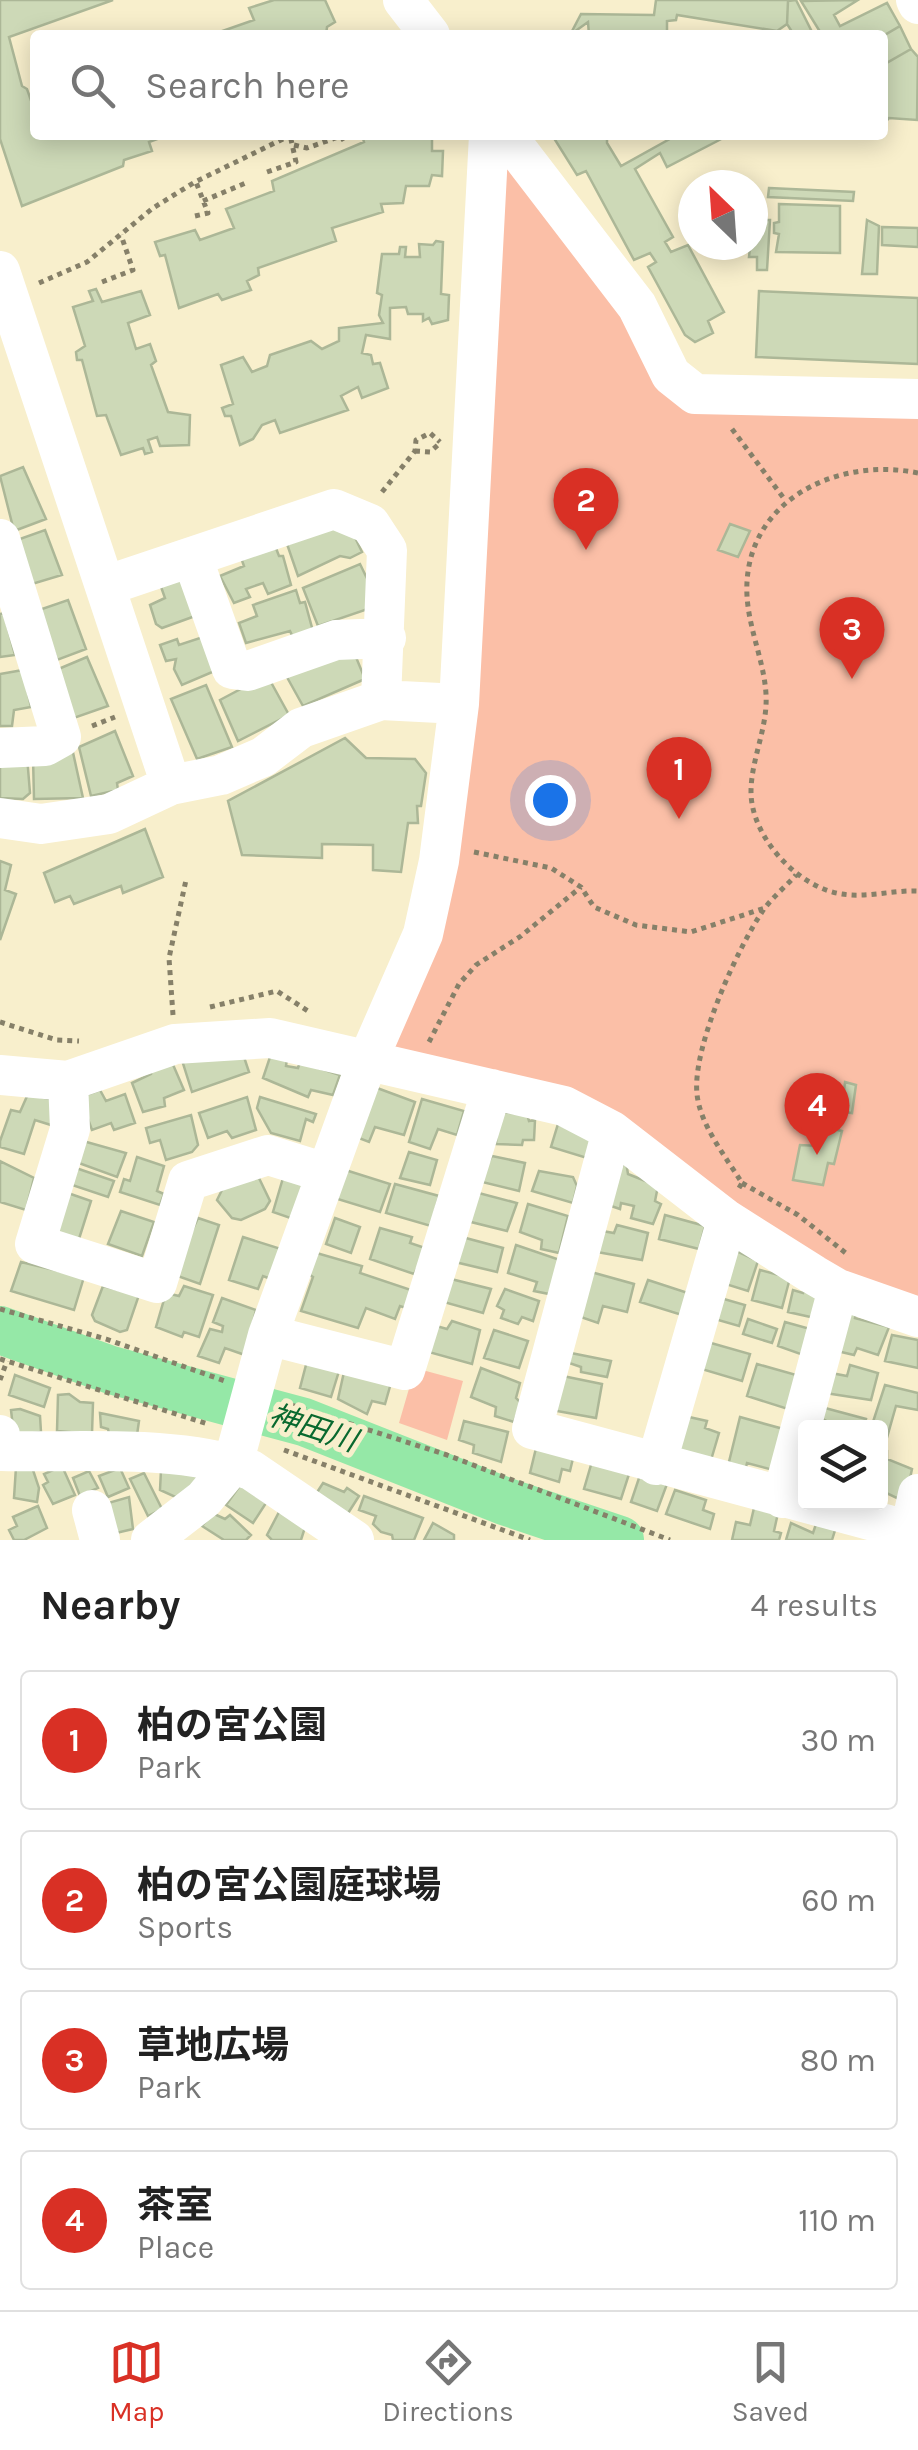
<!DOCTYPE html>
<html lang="en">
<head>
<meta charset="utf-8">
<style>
  :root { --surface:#fff; --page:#f6f6f6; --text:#222; --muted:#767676; --line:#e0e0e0; --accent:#d93025 }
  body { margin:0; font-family:Karla,"Noto Sans JP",sans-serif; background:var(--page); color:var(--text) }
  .controls { position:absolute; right:30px; bottom:30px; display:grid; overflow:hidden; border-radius:10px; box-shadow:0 5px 25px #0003 }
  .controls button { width:90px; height:90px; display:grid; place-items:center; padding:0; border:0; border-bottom:2px solid var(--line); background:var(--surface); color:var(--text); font:50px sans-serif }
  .compass { position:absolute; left:678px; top:170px; width:90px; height:90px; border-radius:50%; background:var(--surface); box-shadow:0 5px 25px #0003; rotate:335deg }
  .you { position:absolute; left:550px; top:800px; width:35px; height:35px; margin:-25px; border:8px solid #fff; border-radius:50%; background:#1a73e8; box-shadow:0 0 0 15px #1a73e833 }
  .badge { display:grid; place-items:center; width:65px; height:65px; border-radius:50%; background:var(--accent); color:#fff; font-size:32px; font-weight:700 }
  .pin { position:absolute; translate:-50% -82px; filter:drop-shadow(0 2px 5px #0008) }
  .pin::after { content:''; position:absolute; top:52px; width:35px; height:30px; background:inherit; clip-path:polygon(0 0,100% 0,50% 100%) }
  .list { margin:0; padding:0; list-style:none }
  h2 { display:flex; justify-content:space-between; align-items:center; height:130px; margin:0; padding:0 40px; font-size:42px }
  h2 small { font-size:32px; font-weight:400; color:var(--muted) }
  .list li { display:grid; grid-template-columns:65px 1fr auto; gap:30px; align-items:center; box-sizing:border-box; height:140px; margin:0 20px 20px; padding:0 20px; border:2px solid var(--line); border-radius:10px }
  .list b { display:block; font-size:38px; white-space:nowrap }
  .list p { margin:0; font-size:32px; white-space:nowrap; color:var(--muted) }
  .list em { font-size:32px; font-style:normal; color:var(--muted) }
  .icon { flex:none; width:55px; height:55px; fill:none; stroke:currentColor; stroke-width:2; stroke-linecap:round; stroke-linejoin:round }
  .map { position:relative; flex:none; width:918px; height:1540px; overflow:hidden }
  .search { position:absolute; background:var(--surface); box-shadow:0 5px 25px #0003; left:30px; right:30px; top:30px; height:110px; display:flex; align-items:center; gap:25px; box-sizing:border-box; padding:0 35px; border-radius:10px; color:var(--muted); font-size:38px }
  .sheet { height:770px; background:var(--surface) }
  nav { display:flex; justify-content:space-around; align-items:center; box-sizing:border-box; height:140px; border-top:2px solid var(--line); background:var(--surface); font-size:28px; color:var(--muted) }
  nav a { display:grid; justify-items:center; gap:5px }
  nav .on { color:var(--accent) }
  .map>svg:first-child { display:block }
</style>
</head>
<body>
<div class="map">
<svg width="918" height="1540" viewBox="0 0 918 1540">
  <rect width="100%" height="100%" fill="#f8efcc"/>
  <path fill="#fbbfa7" d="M489 135 683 399 918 408V1306L841 1279 612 1131 367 1062 423 934Z
    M415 1368 463 1381 447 1440 399 1423Z"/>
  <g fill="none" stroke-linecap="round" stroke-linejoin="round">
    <path stroke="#95e8a7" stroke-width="48" d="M0 1330 111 1370 304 1422 504 1501 620 1540"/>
  </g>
  <path fill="#cdd9b7" stroke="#acb797" stroke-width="2.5" d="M0 0H113L9 37 22 86 27 89 35 112V135H168L149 142 152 151 124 160 123 166 22 206 0 139Z
    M274 0H325L335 22 327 27 326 35H211L254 20 249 8Z
    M656 0H794L788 1 787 24 777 31 677 15 676 20 667 21V34L589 35 588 22 570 35 581 14 654 15Z
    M796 0 813 34 811 35H794L787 24 788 1Z
    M858 0 834 15 840 26 887 3 900 26 883 36 822 35 801 1Z
    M900 26 911 49 883 65V36Z
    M911 49 918 57 917 120 889 118 883 125V65Z
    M362 135H432V151H443L442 176 432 175 429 186H406L403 203 381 204 383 212 332 228 336 241 258 268 259 275 247 281 251 290 222 300 218 294 179 308 165 255 160 256 155 242 195 230 200 240 234 228 226 209 274 191 272 181 364 142Z
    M552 135H607V143L621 166 677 135H729L667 167 660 153 635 169 673 237 665 242 671 252 688 245 724 312 708 321 713 333 695 342 685 335 648 267 656 262 650 253 634 260 586 171 577 175Z
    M769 188 854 192 853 201 768 197Z
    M779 204 840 206V253L776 252 779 234 774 233V223L779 222Z
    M753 220H770L767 270H757V257H749Z
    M867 220 879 226 877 274H862Z
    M882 227 918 228V247L882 245Z
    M436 241 443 242 441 294 449 295 448 320 432 324 429 318 423 321V314H408L406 307 390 308V339L366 335 362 353 371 355 373 364 380 363 388 388 362 398 358 387 341 396 348 410 280 433 275 420 262 425 253 439 240 445 231 416H225L222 408 233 404 221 365 243 357 252 372 267 366 270 355 311 341 322 349 339 341V328L383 323 379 315 382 295 377 293 382 254H399L400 247H406L405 257H420L419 244 433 245Z
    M96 289 102 302 141 291 150 315 128 323 136 349 150 344 156 361 151 365 168 412 190 415 189 445 160 446 157 437 148 440 152 452 145 454 143 448 121 455 106 415 97 416 82 360H77L76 352 85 346 73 307 93 301 89 291Z
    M759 291 918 298V364L756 357Z
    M23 467 46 519 14 531 0 476Z
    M730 524 750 531 738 557 718 550Z
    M339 526 350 527 362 552 350 558 340 556 298 576 287 544Z
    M45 530 62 575 32 584 17 540Z
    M274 543 279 556H283L291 585 268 594 263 583 246 589 250 597 234 603 220 576 244 566 240 555Z
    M360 564 376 597 365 610 318 626 303 588Z
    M180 578 198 615 162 628 156 624 150 605 165 598 160 584Z
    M296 590 300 603 305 602 314 635 295 642 290 631 246 643 239 623 257 616 253 605Z
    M68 600 86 649 57 660 39 610Z
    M4 613 15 655 0 657V614Z
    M203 637 217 670 182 685 174 669 176 659 166 661 160 645 177 639 179 645Z
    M351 645 365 679 303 706 283 670Z
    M87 657 108 706 71 719 56 670Z
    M23 670 31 707 14 710 12 726H0V674Z
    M267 675 289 715 238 741 220 700Z
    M206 685 232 747 197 759 171 699Z
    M115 731 133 776 117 783 118 790 91 796 79 747Z
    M345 738 366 758 415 759 426 773 421 806H417L418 823H408L401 872 373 870V845L322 844V858L242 855 228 801Z
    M72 748 83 798 34 799 33 757Z
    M0 755 27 756 30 793 23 799 0 798Z
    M145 829 163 877 123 893 121 886 74 904 70 896 55 902 44 873Z
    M0 861 11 865 5 890 16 894 0 940Z
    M242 1051 249 1072 192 1092 181 1057Z
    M271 1054 287 1059 286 1066 298 1068 300 1062 340 1075 333 1095 311 1090 308 1097 263 1078Z
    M171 1060 184 1090 164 1098 165 1106 143 1112 132 1083 151 1074V1067Z
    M845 1082 856 1085 852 1113 835 1111V1097L844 1092Z
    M369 1085 415 1102 404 1135 375 1127 369 1142 351 1135Z
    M100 1090 106 1101 125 1094 135 1123 114 1130 111 1123 92 1130 80 1097Z
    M28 1094 54 1100 51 1125 35 1120 24 1154 0 1147V1141L11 1110 20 1112Z
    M247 1097 256 1130 232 1138 227 1131 208 1138 199 1113Z
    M260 1097 316 1114 313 1122 306 1119 300 1141 271 1133 257 1108Z
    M422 1099 464 1111 457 1135 438 1129 430 1149 409 1142Z
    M497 1112 527 1114 529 1121 535 1120 534 1140H523L522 1145 496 1144Z
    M191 1115 198 1145 192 1152 166 1160 160 1140 150 1143 146 1128Z
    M558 1124 594 1138 587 1158 551 1147Z
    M824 1127 842 1131 834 1164 828 1163 823 1185 793 1180 800 1145 819 1146Z
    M83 1141 126 1153 117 1177 76 1162Z
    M409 1152 437 1160 430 1185 400 1178Z
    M492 1156 525 1163 519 1191 478 1181Z
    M137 1157 164 1166 157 1191 164 1194 160 1205 120 1192 124 1179 130 1181Z
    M0 1161 34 1178 26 1210 0 1202Z
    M626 1162 628 1174 658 1186 655 1201 661 1204 653 1224 631 1218 634 1206 621 1203 620 1209 605 1204 611 1178Z
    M73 1167 114 1181 108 1197 69 1184Z
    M339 1168 390 1184 380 1212 331 1197Z
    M539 1171 573 1177 577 1186 573 1203 532 1191Z
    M258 1176 270 1201 265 1209 241 1220 232 1218 217 1200 225 1184Z
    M283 1178 307 1186 296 1220 273 1212Z
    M395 1184 439 1196 431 1226 386 1213Z
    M471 1191 517 1203 507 1231 463 1220Z
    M65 1192 91 1201 78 1242 51 1232Z
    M528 1204 568 1216 559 1253 541 1249 542 1240 520 1232Z
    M121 1211 154 1222 142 1256 108 1244Z
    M665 1215 705 1226 699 1249 659 1239Z
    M198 1218 219 1225 200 1284 172 1274Z
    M335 1218 360 1227 351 1253 326 1244Z
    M617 1225 648 1233 642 1260 597 1252 602 1231 614 1233Z
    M380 1228 412 1237 410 1243 428 1249 414 1274 370 1259Z
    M243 1237 281 1249 271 1279 263 1276 258 1289 229 1280Z
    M462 1237 503 1248 497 1272 455 1262Z
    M516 1245 560 1260 549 1294 534 1291 537 1282 508 1273Z
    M728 1247 758 1261 748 1291 719 1282Z
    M313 1252 362 1266 360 1273 414 1291 409 1309 400 1306 395 1319 366 1308 358 1328 301 1311 313 1277 307 1273Z
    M21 1262 84 1277 74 1310 11 1291Z
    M760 1270 790 1278 782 1308 752 1300Z
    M591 1272 634 1284 627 1312 603 1306 598 1323 572 1314Z
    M447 1278 491 1289 483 1313 440 1301Z
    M648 1280 691 1294 682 1315 640 1302Z
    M103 1286 139 1295 127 1330 120 1332 95 1321 92 1315Z
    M184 1286 213 1295 199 1337 184 1332 182 1337 156 1327 166 1293 179 1296Z
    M805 1288 822 1294 815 1318 788 1312 793 1290 803 1293Z
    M505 1289 539 1301 533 1321 522 1317 518 1324 501 1318 504 1310 497 1306Z
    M717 1297 745 1305 739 1326 711 1318Z
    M222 1298 256 1310 245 1355 225 1348 219 1363 198 1356 210 1329 222 1332 223 1326 213 1322Z
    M842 1308 856 1314 855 1318 889 1327 878 1355 857 1348 854 1355 837 1351Z
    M748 1319 777 1329 772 1343 743 1334Z
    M452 1321 480 1330 472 1364 425 1351 433 1325 447 1329Z
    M785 1322 814 1330 806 1356 778 1346Z
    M494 1330 528 1341 519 1368 484 1358Z
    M892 1335 918 1340V1368L885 1361Z
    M704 1341 750 1354 742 1381 698 1368Z
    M571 1353 611 1361 607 1377 581 1372V1367L569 1363Z
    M307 1361 339 1371 331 1397 300 1388Z
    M757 1364 800 1376 791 1410 747 1396Z
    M850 1365 878 1373 871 1400 825 1393 831 1373 847 1376Z
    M481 1368 520 1383 516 1398 521 1403 514 1422 495 1416 496 1407 471 1397Z
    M344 1372 391 1383 385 1404 372 1401 367 1414 338 1399Z
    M553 1374 602 1384 596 1418 546 1409Z
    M15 1375 50 1388 44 1407 9 1395Z
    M885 1385 918 1393V1410L896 1406 886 1441 880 1440V1428H871Z
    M69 1394 80 1402 93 1403 92 1434 57 1431 58 1395Z
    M825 1408 866 1419 864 1428H813L827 1427 828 1422 821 1418Z
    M20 1409 40 1416 41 1432 14 1436 11 1410Z
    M100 1413 139 1421 136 1442 110 1439 108 1429 101 1427Z
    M680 1415 707 1421 705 1428 719 1433 711 1460 671 1449Z
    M740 1417 787 1430 777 1471 747 1463 744 1475 727 1470Z
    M464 1421 508 1432 501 1462 473 1453 474 1445 459 1440Z
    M537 1444 574 1454 570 1471 562 1469 559 1482 530 1473Z
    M880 1449 887 1451V1459L912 1469 905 1502 880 1490Z
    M593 1458 630 1471 621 1499 584 1489Z
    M62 1466 75 1495 53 1504 43 1485 48 1482 44 1474Z
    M16 1467H32L39 1488 37 1502 14 1498Z
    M120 1468 129 1488 108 1497 99 1476Z
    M161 1470 204 1473 182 1500 160 1490Z
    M89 1471 98 1488 80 1496 73 1478Z
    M144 1473 162 1509 148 1516 130 1479Z
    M640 1475 667 1484 657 1511 631 1502Z
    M323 1483 344 1492 347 1488 359 1496 345 1518 314 1497Z
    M241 1484 266 1503 253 1523 226 1505Z
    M675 1490 706 1500 703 1510 714 1514 710 1529 666 1514Z
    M364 1496 423 1518 414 1540H393L392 1535 381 1532 373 1524 376 1516 359 1510Z
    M129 1497 133 1529 116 1533 108 1503Z
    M38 1506 47 1528 24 1540H14L9 1530 17 1526 13 1517Z
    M754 1508 778 1513 774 1531 781 1533 779 1540H732L736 1522 750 1525Z
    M279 1512 307 1521 301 1540H272L267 1535Z
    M212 1513 225 1519 230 1515 251 1535 246 1540H224L202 1526Z
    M817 1521 836 1527 832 1540H786L791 1523 813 1533Z
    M433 1523 454 1535V1540H424Z"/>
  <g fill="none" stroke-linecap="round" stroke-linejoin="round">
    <path stroke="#868069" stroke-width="5" stroke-dasharray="5 5" stroke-linecap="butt" d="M294 145 307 148 341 136 344 141
      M267 172 296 162 290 135
      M203 201 248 182
      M195 216 208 213 196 182
      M102 282 133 270 121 235
      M39 283 87 262 153 208 195 182 291 135
      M732 429 785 500
      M415 451 430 452 439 444
      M918 473C836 456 742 502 747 596 749 630 764 661 766 694 768 728 751 759 751 792 751 837 798 888 842 894 866 898 893 890 918 891
      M382 492 415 451 416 440 430 433 440 442
      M92 726 115 717
      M474 852 551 868 581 887 594 907 636 925 691 932 765 908
      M210 1007 277 991 311 1013
      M173 1015 169 958 186 880
      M0 1022 57 1040 79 1041
      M429 1042 459 984 476 965 521 936 581 887
      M742 1183 798 1215 847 1254
      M739 1188 742 1183C726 1157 700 1125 697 1094 692 1047 738 947 764 909 773 897 786 886 796 875
      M0 1309 106 1339 225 1381
      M0 1359 208 1424
      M0 1380 7 1361
      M282 1402 447 1455 670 1540
      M284 1450 530 1540"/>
    <path stroke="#fff" stroke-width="40" d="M403 0 430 35
      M916 0 918 4
      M506 135 637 306 671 375 695 394 918 399
      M0 271 171 785
      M0 539 61 737 45 746 0 748
      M192 557 232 669 248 671 336 640 386 638
      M105 586 334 509 370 524 387 550 381 700
      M0 818 41 824 109 814 171 785 221 775 263 757 301 728 381 700 459 704
      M0 1075 68 1081 175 1044 270 1038 564 1106 612 1131 727 1220 814 1275 838 1289 918 1317
      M68 1081 70 1129 35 1244 157 1283 188 1181 268 1155 326 1173
      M612 1131 532 1429 918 1533
      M268 1335 405 1370 492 1089
      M0 1435 2 1451C82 1453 174 1444 251 1470L354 1540
      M656 1465 727 1220
      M782 1498 838 1289
      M92 1510 100 1540
      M910 1531 918 1494
      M151 1540 204 1499 233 1464 268 1335 367 1062 423 934 439 861 459 704 489 135"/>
  </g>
  <g text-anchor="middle" stroke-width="10" stroke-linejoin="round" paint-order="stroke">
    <g font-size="30" font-style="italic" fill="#09692f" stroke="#f8efcc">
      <text transform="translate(313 1428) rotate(18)" y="10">神田川</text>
    </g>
  </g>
</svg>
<div class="controls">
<button><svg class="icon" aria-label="layers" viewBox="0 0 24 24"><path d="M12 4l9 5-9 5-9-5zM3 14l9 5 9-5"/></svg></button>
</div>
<svg class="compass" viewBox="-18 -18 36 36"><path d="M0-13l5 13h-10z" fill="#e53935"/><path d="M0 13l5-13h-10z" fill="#767676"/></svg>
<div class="you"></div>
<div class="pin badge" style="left:679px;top:819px">1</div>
<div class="pin badge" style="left:586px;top:550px">2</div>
<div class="pin badge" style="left:852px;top:679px">3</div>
<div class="pin badge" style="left:817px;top:1155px">4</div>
<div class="search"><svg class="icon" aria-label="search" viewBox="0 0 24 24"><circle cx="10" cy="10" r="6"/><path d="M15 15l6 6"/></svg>Search here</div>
</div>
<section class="sheet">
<h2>Nearby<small>4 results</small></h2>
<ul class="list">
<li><span class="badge">1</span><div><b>柏の宮公園</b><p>Park</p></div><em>30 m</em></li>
<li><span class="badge">2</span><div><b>柏の宮公園庭球場</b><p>Sports</p></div><em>60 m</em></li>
<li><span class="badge">3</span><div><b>草地広場</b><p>Park</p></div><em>80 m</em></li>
<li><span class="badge">4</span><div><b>茶室</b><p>Place</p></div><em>110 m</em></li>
</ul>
</section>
<nav>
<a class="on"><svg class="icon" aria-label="map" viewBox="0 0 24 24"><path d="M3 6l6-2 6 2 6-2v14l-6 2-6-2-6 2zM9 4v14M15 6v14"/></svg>Map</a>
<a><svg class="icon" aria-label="directions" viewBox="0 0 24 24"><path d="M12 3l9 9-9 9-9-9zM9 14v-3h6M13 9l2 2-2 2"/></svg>Directions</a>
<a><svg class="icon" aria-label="saved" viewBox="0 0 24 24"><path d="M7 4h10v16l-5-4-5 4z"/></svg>Saved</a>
</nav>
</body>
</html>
